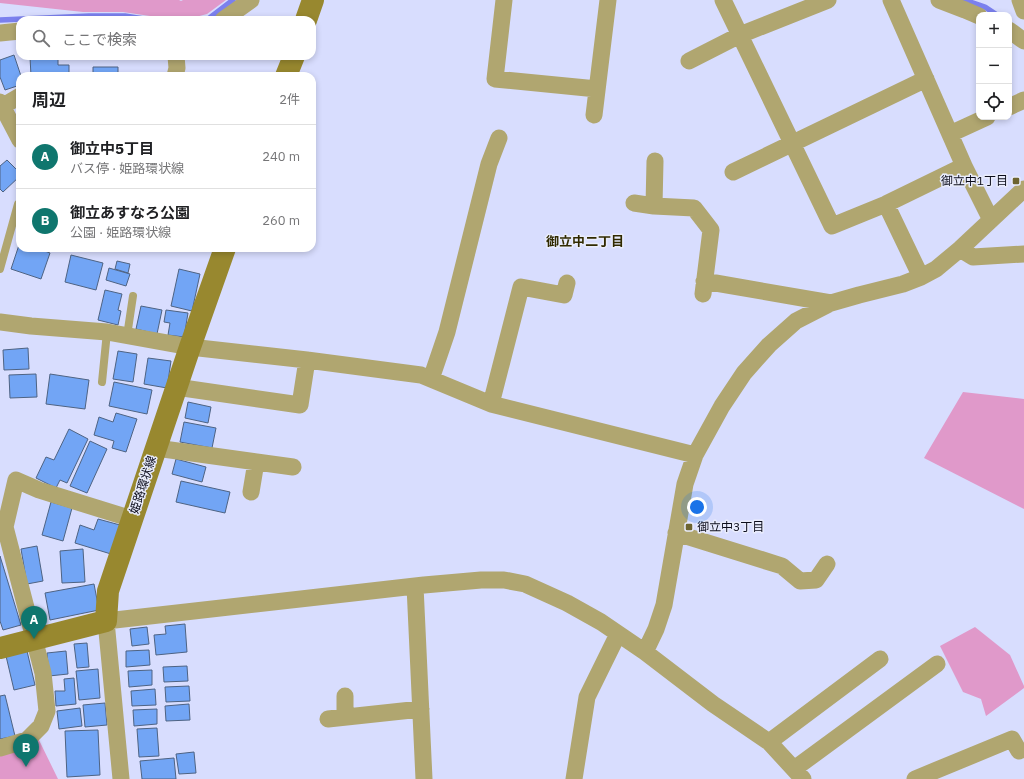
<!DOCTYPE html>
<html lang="ja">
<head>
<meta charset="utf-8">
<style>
  :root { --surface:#fff; --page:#f2f2f2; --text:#202124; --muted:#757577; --line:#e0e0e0; --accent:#0f766e }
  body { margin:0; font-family:"IBM Plex Sans","Noto Sans JP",sans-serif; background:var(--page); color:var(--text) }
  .controls { position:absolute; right:12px; top:12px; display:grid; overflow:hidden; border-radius:8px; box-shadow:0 2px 6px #0003 }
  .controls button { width:36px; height:36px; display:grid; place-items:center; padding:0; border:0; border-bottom:1px solid var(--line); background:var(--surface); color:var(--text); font:20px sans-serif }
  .you { position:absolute; left:697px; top:507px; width:14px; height:14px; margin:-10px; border:3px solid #fff; border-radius:50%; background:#1a73e8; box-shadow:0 0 0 6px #1a73e833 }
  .badge { display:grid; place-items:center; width:26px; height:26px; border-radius:50%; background:var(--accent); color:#fff; font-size:13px; font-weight:700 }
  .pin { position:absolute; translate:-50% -33px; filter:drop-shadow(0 1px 2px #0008) }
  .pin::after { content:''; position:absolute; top:21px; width:14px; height:12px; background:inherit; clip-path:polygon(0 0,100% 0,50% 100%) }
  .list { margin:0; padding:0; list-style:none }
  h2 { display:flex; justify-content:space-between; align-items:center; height:52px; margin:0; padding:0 16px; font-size:17px }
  h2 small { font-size:13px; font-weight:400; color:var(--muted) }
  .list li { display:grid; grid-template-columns:26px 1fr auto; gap:12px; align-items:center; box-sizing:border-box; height:64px; padding:0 16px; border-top:1px solid var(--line) }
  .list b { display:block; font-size:15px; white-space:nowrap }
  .list p { margin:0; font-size:13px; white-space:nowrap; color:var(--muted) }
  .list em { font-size:13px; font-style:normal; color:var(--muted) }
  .icon { flex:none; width:22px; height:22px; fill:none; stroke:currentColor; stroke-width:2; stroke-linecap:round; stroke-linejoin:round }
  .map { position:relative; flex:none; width:1024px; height:779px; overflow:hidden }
  .search { position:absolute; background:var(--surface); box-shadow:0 2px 6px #0003; left:16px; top:16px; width:300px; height:44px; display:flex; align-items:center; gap:10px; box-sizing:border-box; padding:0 14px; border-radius:12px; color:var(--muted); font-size:15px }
  .panel { position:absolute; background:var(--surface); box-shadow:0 2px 6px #0003; left:16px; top:72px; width:300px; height:180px; border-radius:12px }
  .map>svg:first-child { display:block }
</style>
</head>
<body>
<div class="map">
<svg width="1024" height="779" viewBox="0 0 1024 779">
  <rect width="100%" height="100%" fill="#d8ddfe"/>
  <path fill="#e099ca" d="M0 0H179L181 1 183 0H226L207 14 184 20H177L123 12H83L0 3Z
    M963 392 1024 399V509L924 458Z
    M975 627 1010 655 1024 686V688L986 716 981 699 963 692 940 646Z
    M38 738 58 779H0V755Z"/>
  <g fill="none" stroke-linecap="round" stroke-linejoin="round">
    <path stroke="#7b80ee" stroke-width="5.5" d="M964 0 985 7 997 15
      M0 20 89 16H125L150 20
      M207 20 233 0"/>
  </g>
  <path fill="#72a5f5" stroke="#4e6383" d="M14 55 21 76H20V85L5 90 0 77V60Z
    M58 56V65H69V76H31L30 57Z
    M93 67H118V76H93Z
    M7 160 20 173V176L3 192 0 189V166Z
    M20 242V248H37L50 253 41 279 11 269Z
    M71 255 103 263 96 290 65 282Z
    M117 261 130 264 128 273 115 269Z
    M109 268 130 274 126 286 106 280Z
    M179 269 200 274 192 311 171 306Z
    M105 290 122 294 118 310 121 311 118 325 98 320Z
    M141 306 162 310 157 334 136 329Z
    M166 310 188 313 184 337 168 335 170 323 164 322Z
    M28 348 29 369 4 370 3 350Z
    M118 351 137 354 133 382 113 379Z
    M148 358 171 361 167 388 144 384Z
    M36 374 37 397 10 398 9 375Z
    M50 374 89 380 85 409 46 404Z
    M114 382 152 390 147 414 109 406Z
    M188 402 211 407 208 423 185 418Z
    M116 413 137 419 126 452 112 448 114 441 94 435 99 417 113 422Z
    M184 422 216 428 212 448 180 442Z
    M69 429 88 439 67 483 60 480 56 488 36 478 46 457 54 460Z
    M90 441 107 449 87 493 70 486Z
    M176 459 206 467 202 482 172 474Z
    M181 481 230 492 225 513 176 502Z
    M51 502 72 508 63 541 42 535Z
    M98 519 120 525 111 554 75 543 80 525 94 530Z
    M37 546 43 581 27 584 21 549Z
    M83 549 85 582 62 583 60 551Z
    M0 556 21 625 3 630 0 621Z
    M94 584 99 610 50 620 45 593Z
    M185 624 187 652 156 655 154 635 166 634 165 626Z
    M147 627 149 644 132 646 130 629Z
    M87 643 89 667 77 668 74 644Z
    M149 650 150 665 126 667V651Z
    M27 651 35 685 14 690 6 656Z
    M66 651 68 674 49 676 47 653Z
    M187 666 188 681 164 682 163 667Z
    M98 669 100 698 79 700 76 671Z
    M152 670V685L129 687 128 671Z
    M74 678 76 704 56 706 55 691H65L64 679Z
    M189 686 190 701 166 702 165 687Z
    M155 689 156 705 132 706 131 691Z
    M5 695 15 736 0 739V696Z
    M105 703 107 725 85 727 83 705Z
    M189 704 190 720 166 721 165 706Z
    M80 708 82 726 59 729 57 711Z
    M157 709V724L134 726 133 710Z
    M157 728 159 756 139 757 137 729Z
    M98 730 100 775 67 777 65 731Z
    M194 752 196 773 179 774 176 754Z
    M174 758 176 779H142L140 761Z"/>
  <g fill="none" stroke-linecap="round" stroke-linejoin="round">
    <path stroke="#b0a670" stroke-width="8" d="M0 269 18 204
      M127 336 133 296
      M102 382 107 332"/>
    <path stroke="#b0a670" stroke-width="17" d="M504 0 495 79 597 89
      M723 0 832 226 886 204 964 166 891 0
      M939 0 965 10 979 16
      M1020 0 1024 11
      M223 20 251 0
      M1009 30 1024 41
      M0 33 20 31
      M689 61 740 35 828 0
      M175 76 177 68 176 56
      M0 102 20 140
      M3 106 20 96
      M1009 107 1024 100
      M594 115 608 0
      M950 134 987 117
      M964 166 991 220
      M733 172 926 79
      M634 203 654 206 694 208 711 230 703 294
      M886 204 921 277
      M654 206 655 161
      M960 249 973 257 1024 254
      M704 281 831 303
      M0 322 31 326 107 332 190 347 307 360 421 375 491 404 521 287 564 295 567 283
      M431 379 447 332 489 164 499 138
      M176 387 300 405 307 360
      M491 404 695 455
      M156 448 293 467
      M251 492 256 462
      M676 533 782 566 800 581 816 580 827 564
      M415 586 424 779
      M645 652 713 704 769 742 803 779
      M345 696V717
      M328 719 421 709
      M769 742 880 659
      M0 748 27 740 41 726 47 711 43 673 5 527 16 480 39 490 132 519
      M794 769 937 664
      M121 779 106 621 424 585 481 580H504L525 584 567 603 601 622 645 652 656 629 664 605 685 484 695 455 722 406 744 373 769 345 796 321 831 303 859 295 903 284 921 277 936 269 960 249 1024 189
      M574 779 587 697 618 634
      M915 779 1012 739 1019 751"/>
    <path stroke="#98882f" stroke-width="22" d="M306 20 313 0
      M286 76 294 56
      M0 648 106 621 108 591 190 347 225 248"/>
  </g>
  <g fill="#6d6430" stroke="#e9ecfc" stroke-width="1.5">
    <rect x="1012" y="177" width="8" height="8" rx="2"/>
    <rect x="685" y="523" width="8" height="8" rx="2"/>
  </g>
  <g text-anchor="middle" stroke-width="3" stroke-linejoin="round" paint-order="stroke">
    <g font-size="12" fill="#0c0d1b" stroke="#e9ecfc" text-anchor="end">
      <text x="1008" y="185">御立中1丁目</text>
      <text x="697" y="531" text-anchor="start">御立中3丁目</text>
    </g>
    <g font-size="12" fill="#0c0d1b" stroke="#e9ecfc">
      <text transform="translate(143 485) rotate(-72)" y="4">姫路環状線</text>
    </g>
    <g font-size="13" font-weight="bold" fill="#312a00" stroke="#e9ecfc">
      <text x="585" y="246">御立中二丁目</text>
    </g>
  </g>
</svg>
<div class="controls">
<button>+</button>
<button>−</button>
<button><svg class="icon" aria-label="locate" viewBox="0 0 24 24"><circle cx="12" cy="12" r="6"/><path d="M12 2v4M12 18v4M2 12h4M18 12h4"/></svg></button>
</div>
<div class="you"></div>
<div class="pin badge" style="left:34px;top:639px">A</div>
<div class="pin badge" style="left:26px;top:767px">B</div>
<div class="search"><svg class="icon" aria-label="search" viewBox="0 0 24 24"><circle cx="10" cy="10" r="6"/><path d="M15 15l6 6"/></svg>ここで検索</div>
<section class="panel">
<h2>周辺<small>2件</small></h2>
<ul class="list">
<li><span class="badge">A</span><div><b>御立中5丁目</b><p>バス停 · 姫路環状線</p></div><em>240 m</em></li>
<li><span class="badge">B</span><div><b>御立あすなろ公園</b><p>公園 · 姫路環状線</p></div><em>260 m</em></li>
</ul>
</section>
</div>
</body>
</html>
